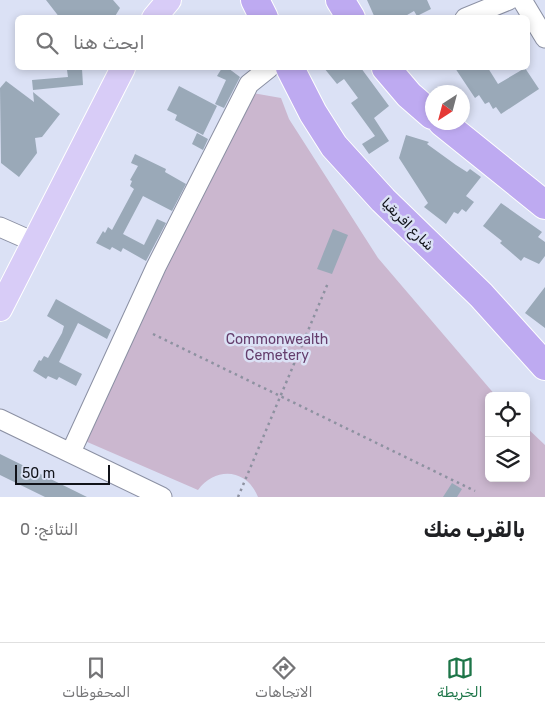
<!DOCTYPE html>
<html lang="ar">
<head>
<meta charset="utf-8">
<style>
  :root { --surface:#fff; --page:#f6f6f6; --text:#202124; --muted:#757577; --line:#e0e0e0; --accent:#1d7548 }
  body { margin:0; font-family:Rubik,Vazirmatn,sans-serif; background:var(--page); color:var(--text); direction:rtl }
  .controls { position:absolute; right:15px; bottom:15px; display:grid; overflow:hidden; border-radius:8px; box-shadow:0 2px 8px #0003 }
  .controls button { width:45px; height:45px; display:grid; place-items:center; padding:0; border:0; border-bottom:1px solid var(--line); background:var(--surface); color:var(--text); font:25px sans-serif }
  .compass { position:absolute; left:425px; top:85px; width:45px; height:45px; border-radius:50%; background:var(--surface); box-shadow:0 2px 8px #0003; rotate:216deg }
  .scale { position:absolute; left:15px; bottom:12px; width:95px; box-sizing:border-box; padding-left:5px; border:2px solid #111319; border-top:0; font-size:14px; line-height:18px; white-space:nowrap; color:#111319; -webkit-text-stroke:4px #dbe1f5; paint-order:stroke }
  .list { margin:0; padding:0; list-style:none }
  h2 { display:flex; justify-content:space-between; align-items:center; height:65px; margin:0; padding:0 20px; font-size:21px }
  h2 small { font-size:16px; font-weight:400; color:var(--muted) }
  .icon { flex:none; width:28px; height:28px; fill:none; stroke:currentColor; stroke-width:2; stroke-linecap:round; stroke-linejoin:round }
  .map { position:relative; flex:none; width:545px; height:497px; overflow:hidden; direction:ltr }
  .search { position:absolute; background:var(--surface); box-shadow:0 2px 8px #0003; left:15px; right:15px; top:15px; height:55px; display:flex; align-items:center; gap:12px; box-sizing:border-box; padding:0 18px; border-radius:8px; color:var(--muted); font-size:19px }
  .sheet { height:145px; background:var(--surface) }
  nav { display:flex; justify-content:space-around; align-items:center; box-sizing:border-box; height:70px; border-top:1px solid var(--line); background:var(--surface); font-size:14px; color:var(--muted) }
  nav a { display:grid; justify-items:center; gap:2px }
  nav .on { color:var(--accent) }
  .map>svg:first-child { display:block }
</style>
</head>
<body>
<div class="map">
<svg width="545" height="497" viewBox="0 0 545 497">
  <rect width="100%" height="100%" fill="#dbe1f5"/>
  <path fill="#cbb7cf" d="M253 93 281 98 289 119 378 258 496 396H489V478H526V427L545 445V497H258C247 469 216 466 198 490L85 441 196 202Z"/>
  <path fill="#9aa9b8" d="M46 0H113L120 8 114 18H60Z
    M367 0H427L431 9 417 16 414 11 402 18H375Z
    M222 68H228L240 77 224 108 215 104 226 80 217 76Z
    M324 68H361L389 106 374 118 389 141 369 154 362 144 375 136 351 103 358 98 344 79 337 84Z
    M455 68H488L498 84 525 68 539 89 501 114 496 107 493 109 489 102 485 104 479 95 475 98Z
    M82 69 83 85 33 90 32 80 68 77 67 70Z
    M6 81 34 102 33 92 60 114 42 137 35 138 37 153 19 177 1 163 0 88Z
    M179 86 217 106 203 135 175 120 177 115 167 110Z
    M197 133 208 139 203 150 192 144Z
    M406 135 429 142 427 144 456 165 467 172 470 169 481 177 466 196 474 202 466 212 462 209 458 214 454 212 446 224 424 207 428 203 399 158Z
    M135 154 166 169 165 172 186 184 172 211 143 196 123 234 144 245 157 219 166 223 146 261 123 248 121 252 112 247 110 250 96 243 103 231 105 233 108 227 112 230 134 189 130 186 132 181 130 180 138 166 131 163Z
    M501 203 542 232 538 237 545 242V256L539 264 524 257 521 261 500 243 502 241 483 226Z
    M333 229 348 235 332 274 317 269Z
    M545 287V328L525 313Z
    M56 299 111 330 107 339 78 323 59 362 82 374 76 386 59 377 57 380 48 376 46 379 33 371 39 360 41 361 44 356 48 358 62 333 64 326 47 316Z
    M0 454 87 497H45L0 475Z
    M452 483 462 489 457 497H443Z"/>
  <g fill="none" stroke-linecap="round" stroke-linejoin="round">
    <g stroke="#8b90a3" stroke-width="21">
      <path id="minor" d="M522 0 545 38
        M465 18 509 0
        M0 227 34 242
        M0 419 162 497
        M71 452 156 267 249 84 269 68"/>
    </g>
    <g stroke="#fff" stroke-width="26">
      <path id="major" d="M154 18 169 0
        M0 309 123 68"/>
    </g>
    <g stroke="#fff" stroke-width="30">
      <path id="highway" d="M255 0 264 18
        M340 0 351 18
        M290 68 313 113 334 146 383 200 481 295 545 366
        M386 68 409 95 432 115
        M442 122 545 205"/>
    </g>
    <path stroke="#8d91a0" stroke-width="2.5" stroke-dasharray="2.5 4" stroke-linecap="butt" d="M153 334 475 491
      M238 497 328 283"/>
    <use href="#minor" stroke="#fff" stroke-width="19"/>
    <use href="#major" stroke="#d8ccf7" stroke-width="24"/>
    <use href="#highway" stroke="#beaaf1" stroke-width="28"/>
  </g>
  <g text-anchor="middle" stroke-width="5" stroke-linejoin="round" paint-order="stroke">
    <g font-size="14" fill="#111319" stroke="#dbe1f5">
      <text transform="translate(408 224) rotate(45)" y="5">شارع افريقيا</text>
    </g>
    <g font-size="14" fill="#643d6c" stroke="#dbe1f5">
      <text x="277" y="344">Commonwealth<tspan x="277" dy="16">Cemetery</tspan></text>
    </g>
  </g>
</svg>
<div class="controls">
<button><svg class="icon" aria-label="locate" viewBox="0 0 24 24"><circle cx="12" cy="12" r="6"/><path d="M12 2v4M12 18v4M2 12h4M18 12h4"/></svg></button>
<button><svg class="icon" aria-label="layers" viewBox="0 0 24 24"><path d="M12 4l9 5-9 5-9-5zM3 14l9 5 9-5"/></svg></button>
</div>
<svg class="compass" viewBox="-18 -18 36 36"><path d="M0-13l5 13h-10z" fill="#e53935"/><path d="M0 13l5-13h-10z" fill="#757577"/></svg>
<div class="scale">50 m</div>
<div class="search"><svg class="icon" aria-label="search" viewBox="0 0 24 24"><circle cx="10" cy="10" r="6"/><path d="M15 15l6 6"/></svg>ابحث هنا</div>
</div>
<section class="sheet">
<h2>بالقرب منك<small>النتائج: 0</small></h2>
<ul class="list">
</ul>
</section>
<nav>
<a class="on"><svg class="icon" aria-label="map" viewBox="0 0 24 24"><path d="M3 6l6-2 6 2 6-2v14l-6 2-6-2-6 2zM9 4v14M15 6v14"/></svg>الخريطة</a>
<a><svg class="icon" aria-label="directions" viewBox="0 0 24 24"><path d="M12 3l9 9-9 9-9-9zM9 14v-3h6M13 9l2 2-2 2"/></svg>الاتجاهات</a>
<a><svg class="icon" aria-label="saved" viewBox="0 0 24 24"><path d="M7 4h10v16l-5-4-5 4z"/></svg>المحفوظات</a>
</nav>
</body>
</html>
